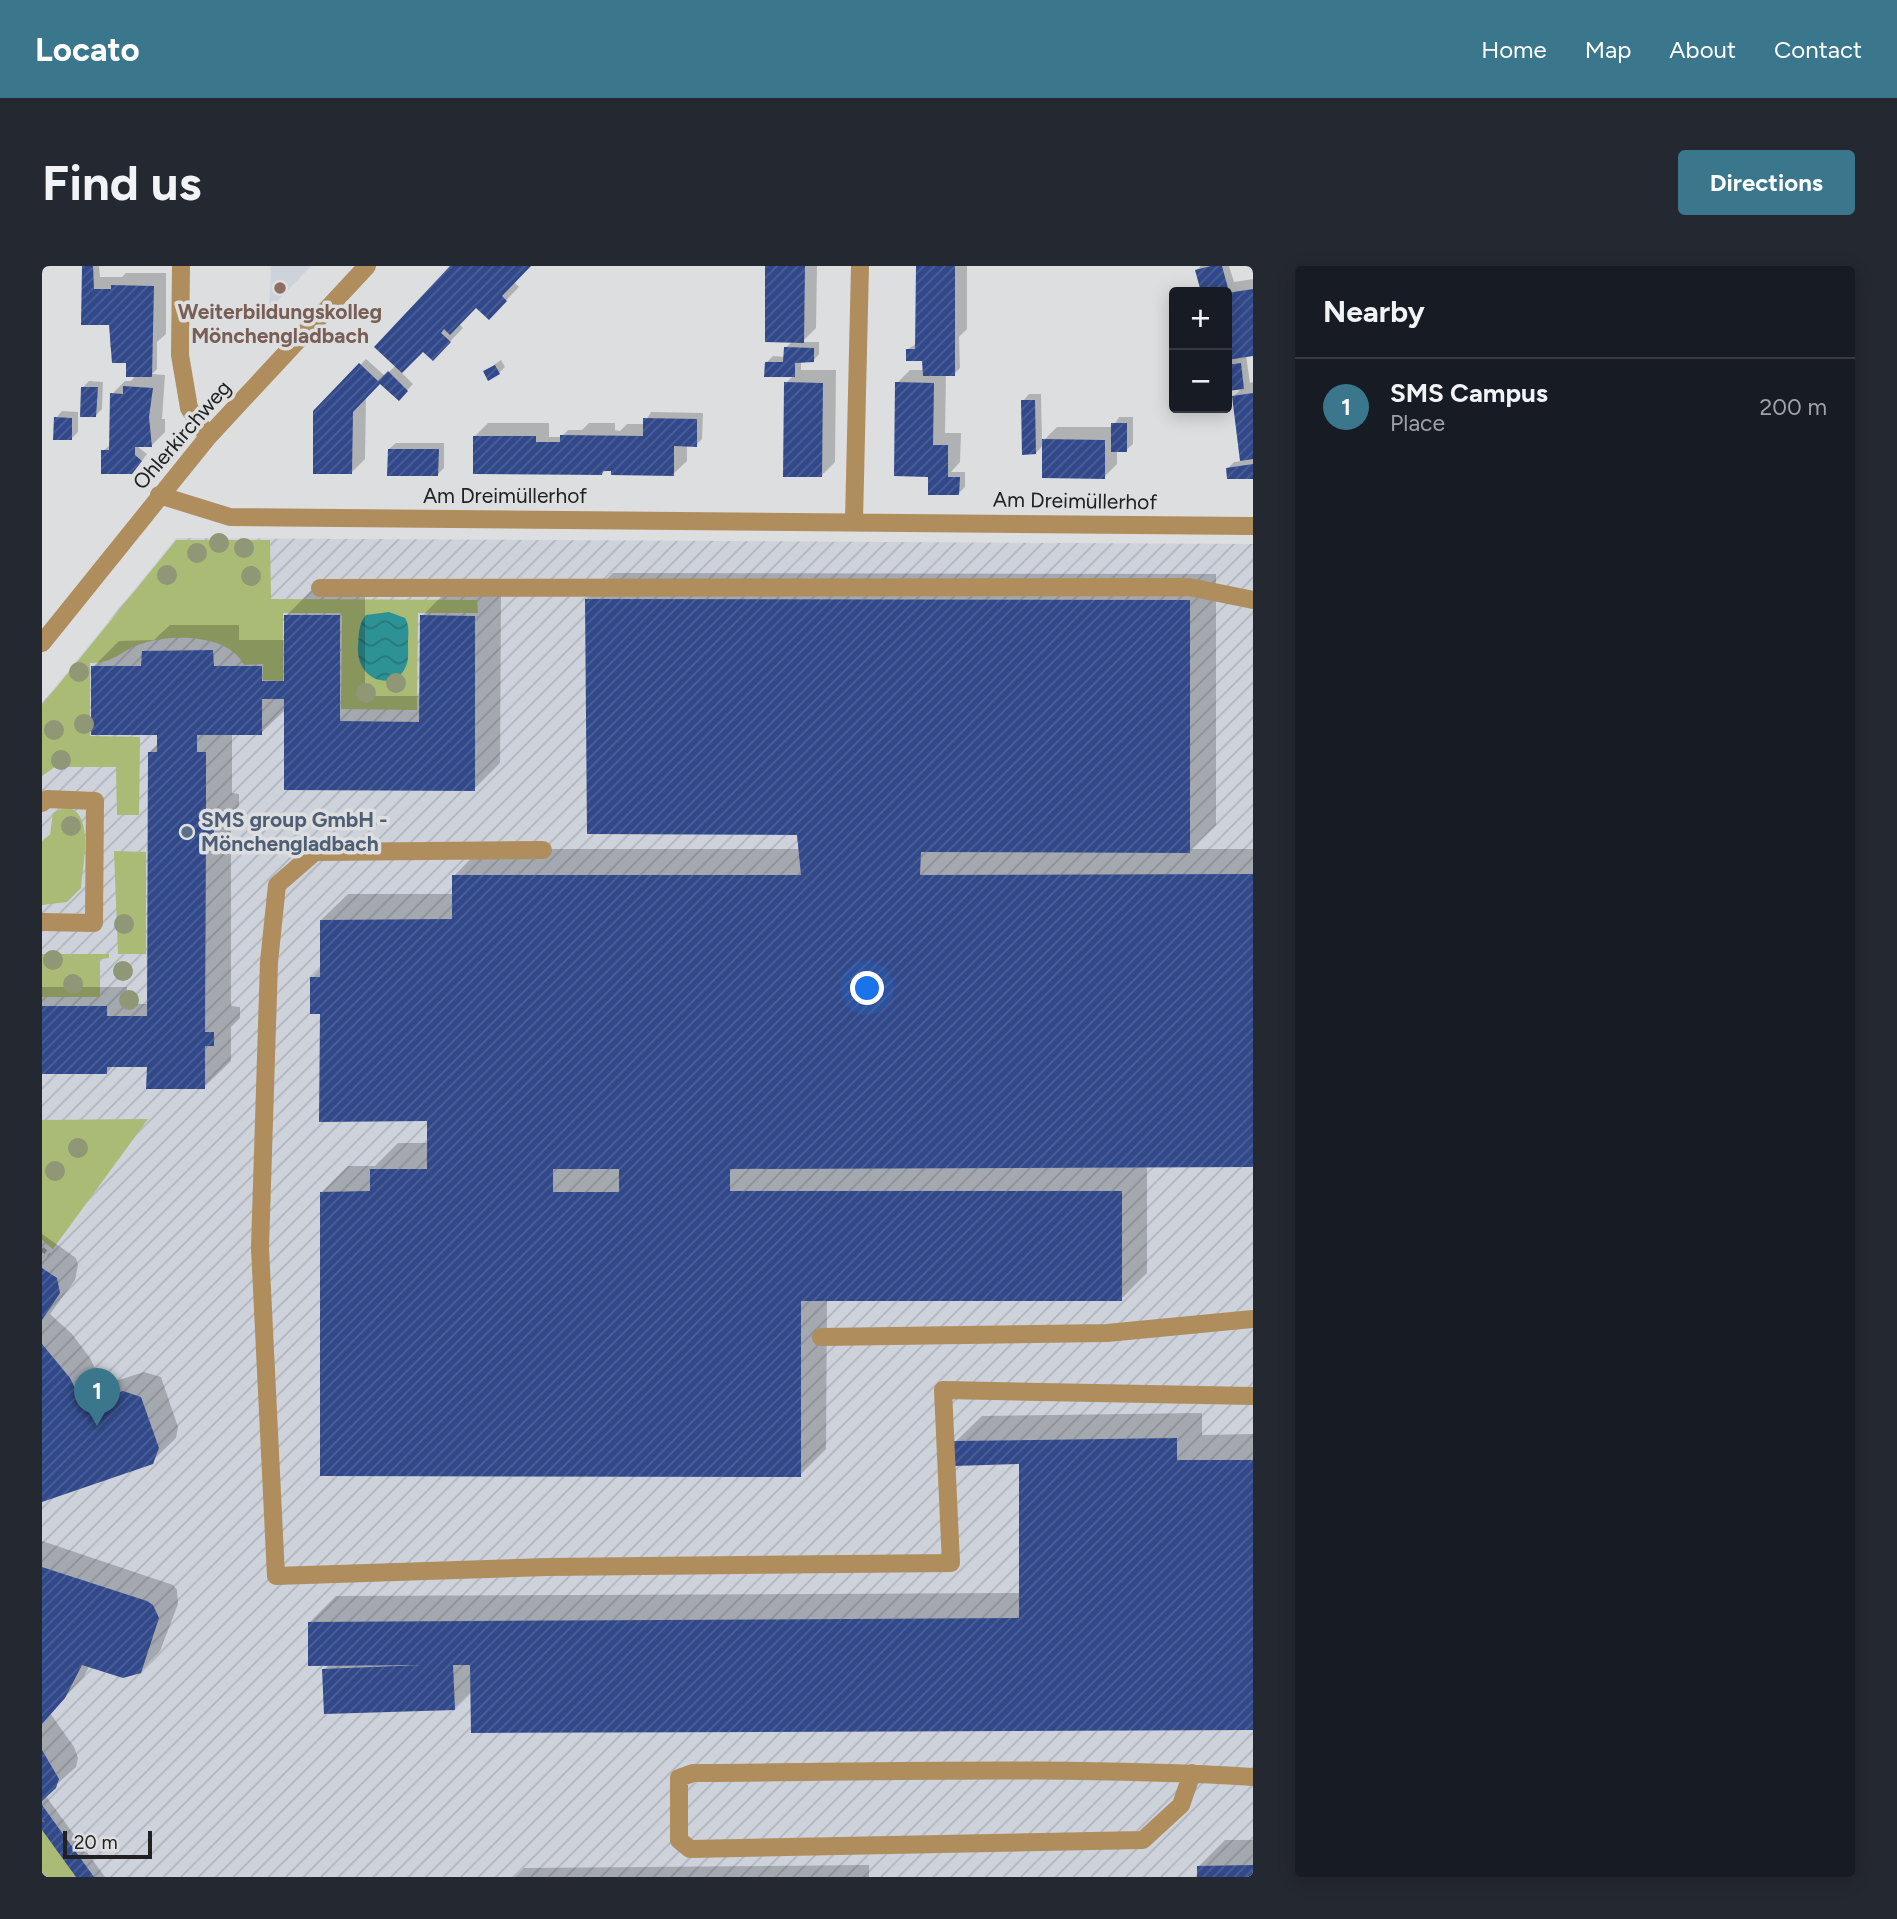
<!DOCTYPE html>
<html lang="en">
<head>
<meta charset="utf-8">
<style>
  :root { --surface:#171b24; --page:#242831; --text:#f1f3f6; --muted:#9ea1a6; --line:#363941; --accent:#3a778d }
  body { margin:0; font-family:Figtree,sans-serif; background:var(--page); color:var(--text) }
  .controls { position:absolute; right:21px; top:21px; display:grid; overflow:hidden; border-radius:7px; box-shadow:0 4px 18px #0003 }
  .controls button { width:63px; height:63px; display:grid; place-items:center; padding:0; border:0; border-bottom:2px solid var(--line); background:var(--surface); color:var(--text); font:35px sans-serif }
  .scale { position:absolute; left:21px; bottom:18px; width:89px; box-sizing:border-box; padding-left:7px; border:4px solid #212122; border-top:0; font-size:19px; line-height:24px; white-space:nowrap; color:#212122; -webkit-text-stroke:5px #dddee0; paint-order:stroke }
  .you { position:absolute; left:826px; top:723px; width:24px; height:24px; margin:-18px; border:5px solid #fff; border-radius:50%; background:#1a73e8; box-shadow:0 0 0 10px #1a73e833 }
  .badge { display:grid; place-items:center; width:46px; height:46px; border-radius:50%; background:var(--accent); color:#fff; font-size:23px; font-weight:700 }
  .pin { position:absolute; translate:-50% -58px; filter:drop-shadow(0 2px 4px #0008) }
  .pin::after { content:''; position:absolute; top:37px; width:24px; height:21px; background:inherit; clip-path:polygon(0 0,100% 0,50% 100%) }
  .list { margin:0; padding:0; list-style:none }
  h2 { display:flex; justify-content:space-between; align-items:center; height:91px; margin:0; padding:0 28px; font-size:30px }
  h2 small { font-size:23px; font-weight:400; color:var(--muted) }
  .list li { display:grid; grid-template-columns:46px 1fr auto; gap:21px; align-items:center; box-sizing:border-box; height:98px; padding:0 28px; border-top:2px solid var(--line) }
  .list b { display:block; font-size:26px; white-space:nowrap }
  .list p { margin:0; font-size:23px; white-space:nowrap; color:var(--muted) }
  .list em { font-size:23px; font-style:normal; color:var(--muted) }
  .map { position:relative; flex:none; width:1211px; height:1611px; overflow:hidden; border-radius:7px }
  header { display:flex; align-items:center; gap:42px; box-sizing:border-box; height:98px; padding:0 35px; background:var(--accent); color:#fff }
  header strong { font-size:33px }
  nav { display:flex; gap:38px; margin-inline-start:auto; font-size:24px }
  .intro { display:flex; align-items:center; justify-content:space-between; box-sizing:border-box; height:168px; padding:0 42px }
  h1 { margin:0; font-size:49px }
  .button { padding:18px 32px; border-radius:7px; background:var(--accent); color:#fff; font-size:24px; font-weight:700 }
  main { display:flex; gap:42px; padding:0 42px }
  aside { flex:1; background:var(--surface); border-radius:7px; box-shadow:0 4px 18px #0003 }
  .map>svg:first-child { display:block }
</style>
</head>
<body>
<header>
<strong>Locato</strong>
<nav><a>Home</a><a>Map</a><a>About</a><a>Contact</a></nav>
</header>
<div class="intro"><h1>Find us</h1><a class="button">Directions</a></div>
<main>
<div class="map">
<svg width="1211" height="1611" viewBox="0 0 1211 1611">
  <defs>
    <pattern id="industrial-furrows" width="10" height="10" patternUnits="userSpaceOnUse" patternTransform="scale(1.75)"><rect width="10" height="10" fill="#ced2db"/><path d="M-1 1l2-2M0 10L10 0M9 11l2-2" fill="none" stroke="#b1b4bc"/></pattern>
    <pattern id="water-waves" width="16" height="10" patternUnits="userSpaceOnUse" patternTransform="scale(1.75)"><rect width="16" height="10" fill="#2d9296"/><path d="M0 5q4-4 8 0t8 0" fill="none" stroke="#26777a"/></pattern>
    <pattern id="building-hatch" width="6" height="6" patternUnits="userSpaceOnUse" patternTransform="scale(1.75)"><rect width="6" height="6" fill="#31498b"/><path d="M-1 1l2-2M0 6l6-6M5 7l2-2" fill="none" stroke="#4d6095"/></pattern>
  </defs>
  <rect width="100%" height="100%" fill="#dddee0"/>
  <path fill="#ced2db" d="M229 0H269L227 44Z"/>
  <path fill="url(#industrial-furrows)" d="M134 272 1211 278V1611H0V437Z"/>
  <path fill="#aabb75" d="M134 274H228L229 333 435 334 436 347H376L375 444 299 443 300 347H241V415L221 414V398L202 399C187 368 130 368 102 377 77 384 77 396 48 397V470L98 471 97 549H75L74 501H13L0 510V439Z
    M24 541C54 546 40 601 39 622L25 636 0 639V575L8 569 11 547Z
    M72 585 104 586V688H76Z
    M0 688H67V692L58 693V731H0Z
    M106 853 11 983 0 974V854Z
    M0 1564 35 1611H0Z"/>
  <path fill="url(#water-waves)" d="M347 346 363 352C368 360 366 369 366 378 366 385 367 394 364 400 354 426 314 416 316 381 317 369 316 358 324 349Z"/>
  <path fill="#0003" d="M42 0H57L58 11H80L84 7H124V68L115 76V103L110 108 123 109 120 153H123V166L109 180 96 181 105 188 96 200 61 185 68 179 70 128 83 115H89L94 109 86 96 68 81 69 57 41 58Z
    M410 0H487L472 16 477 21 447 52 434 40 417 58 421 62 391 93 381 83 359 106 371 118 357 133 338 116 324 131 323 193 310 206 273 146 324 93 343 110 354 99Z
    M725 0H775L774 62 760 76H777V88L771 95H759V104H794L793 196 780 209 744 117 751 110 724 97 731 90 743 91V82L751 75Z
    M875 0H925V63L917 71 918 102 912 108H904L903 167H919L918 196 909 206H923V221L917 227 888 209 855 117 868 104H882L881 93 865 84 875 77Z
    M1159 0H1187L1192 16 1211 13V88L1204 89 1208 117 1211 116V212L1186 202 1192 196 1200 195 1192 130 1201 121 1185 123 1187 95 1185 26H1170L1172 24 1161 26 1155 4Z
    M459 94 463 101 457 107 443 105Z
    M47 115 61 116 60 143 54 149 40 122Z
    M987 128H999L1000 176 1015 161H1071L1077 151H1091V178L1084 184H1075V198L1062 211 1002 178 994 187 981 135Z
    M20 145 36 146V166L30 172 14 152Z
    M609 146 661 147 660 173 654 179H645V195L631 208 571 201 560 207 433 170 446 157H507V171H519L526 164H540L547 157H573V164L578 165 585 158H602Z
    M354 177H402V202L396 208 347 183Z
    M571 307 1174 308V559L1149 583H1211V899L1105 900V1007L1079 1033H785L784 1183 758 1209 280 926 306 900H333L356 877H387V854L279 746 270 712 279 702V654L306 628H412V610L438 583H758L757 567 544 333Z
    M270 324H323V430H379L380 350 406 324H459L458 497 432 523 244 443 219 467H190V527L197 528V540L189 548V740L198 741V752L189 761V795L162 821 106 796 72 799 65 807H0V721H85V738H107L108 486 116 478V468L51 401 77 375 112 374 128 359H197V374H244V350Z
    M0 968 34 992 36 999 33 1014 8 1048 30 1068 48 1092 61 1119 102 1106 119 1111 136 1161 134 1172 105 1200 0 1234Z
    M1160 1147V1169L1211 1168V1462L430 1424 412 1442 282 1404 288 1398 268 1356 294 1330 979 1327 978 1196 913 1176 940 1150Z
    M0 1275 131 1319 135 1324 136 1338 118 1385 98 1406 48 1399 42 1410 8 1447 32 1481 36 1492 34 1501 3 1529 63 1611H36L0 1561Z
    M1183 1574H1211V1611H1157V1600Z
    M827 1599V1611H473L482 1602Z"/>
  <path fill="url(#building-hatch)" fill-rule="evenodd" d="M40 0H51L52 23H69V19L112 20 110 111H84V97H70L67 59H39Z
    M408 0H489L460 30 465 35 447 54 434 42 408 69 402 63 399 67 409 76 391 95 381 86 360 107 332 81Z
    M723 0H763L762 77 723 76Z
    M874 0H913V110H881L880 95H864V83H873Z
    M1169 0H1180L1186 22 1159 26 1153 4Z
    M1211 23V90L1185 94V27Z
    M742 81 772 82V96L753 97V111H722L723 96H741Z
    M317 97 336 115 346 105 366 125 357 135 338 118 311 146 310 208H271V145Z
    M1199 97 1202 123 1185 125V99Z
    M453 99 458 108 446 115 441 105Z
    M742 116 781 117 780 211H741Z
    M853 116 892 117 891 179H906V211H918L917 229H886V211L852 210Z
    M81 120 111 122 107 151 110 181H93V189L100 195 90 208H59V184H67L68 127 81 128Z
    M39 121H56L54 151H38Z
    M1211 127V193L1198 195 1190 130Z
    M979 134H993L994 188 980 189Z
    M12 151 30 152V174H11Z
    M601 152 655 153V181L632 180V210L569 209V205H561L560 209 431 208V170H494V176H518V169L601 170Z
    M1069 157H1085V186H1069Z
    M1000 173 1063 174V213L1000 212Z
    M346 183H397L396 210H345Z
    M1211 198V213H1185L1184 202Z
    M543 333 1148 334V587L879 586 878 609 1211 608V901L688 903V925H1080V1035H759V1211L278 1210V926L328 925V903H385V855L277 856 278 748H268V711H278V654L410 653V609H759L755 569 545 568ZM511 903H577V926H511Z
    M242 349H298V455L377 456 378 349 433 350V525L242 524V433H220V469H155V486H164V553H172V568H164L163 766H172V780H163V823H104L105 801H65V808H0V740H65V750H105L106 486H115V469H49V400H99L100 385 171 384 172 400H220V415H242Z
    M0 1002 15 1012 18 1027 0 1054Z
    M0 1078 28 1112 41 1138 81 1125 99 1131 117 1182 111 1198 0 1236Z
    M1135 1172V1194H1211V1464L429 1467 428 1399H411L413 1444 282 1448 280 1403 380 1399 266 1400V1356L977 1352V1198L912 1200V1175Z
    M0 1301 105 1335 111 1339 117 1352 99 1407 81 1412 40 1399 23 1432 0 1458Z
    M0 1484 17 1513 14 1522 0 1535Z
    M0 1539 52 1611H34L0 1564Z
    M1211 1599V1611H1155V1600Z"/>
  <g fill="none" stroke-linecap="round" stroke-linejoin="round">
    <path stroke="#777879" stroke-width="4.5" stroke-dasharray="5 3.5" stroke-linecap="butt" d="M0 983 7 989
      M0 1555 1 1554"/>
    <path stroke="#af8d5c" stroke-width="18" d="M139 0 138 89 147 142 166 171
      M117 229 188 251 1211 260
      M812 255 818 0
      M278 322 1147 321 1211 334
      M0 377 166 171 325 0
      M0 537 5 533 53 535 52 657 0 656
      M501 584 273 586 235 619 227 696 218 982 234 1310 505 1301 909 1297 901 1124 1211 1130
      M779 1071 1065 1067 1211 1053
      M1150 1507 1139 1539 1101 1574 648 1583 637 1574V1512L651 1507C838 1506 1025 1500 1211 1511"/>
  </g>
  <g fill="#8f9776">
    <circle cx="177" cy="277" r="10"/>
    <circle cx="202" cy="282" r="10"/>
    <circle cx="155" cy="287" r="10"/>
    <circle cx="125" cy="309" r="10"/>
    <circle cx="209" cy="310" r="10"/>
    <circle cx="37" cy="406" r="10"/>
    <circle cx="354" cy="417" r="10"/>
    <circle cx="324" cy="427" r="10"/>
    <circle cx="42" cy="458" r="10"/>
    <circle cx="12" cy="464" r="10"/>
    <circle cx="19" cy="494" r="10"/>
    <circle cx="29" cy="560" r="10"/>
    <circle cx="82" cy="658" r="10"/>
    <circle cx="11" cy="694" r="10"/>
    <circle cx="81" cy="705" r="10"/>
    <circle cx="31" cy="718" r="10"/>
    <circle cx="87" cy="734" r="10"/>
    <circle cx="36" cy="882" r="10"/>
    <circle cx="13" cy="905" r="10"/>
  </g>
  <circle fill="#8d6e63" stroke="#dddee0" stroke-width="2.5" cx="238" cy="22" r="7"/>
  <circle fill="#5c6f8a" stroke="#dddee0" stroke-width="2.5" cx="145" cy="566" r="7"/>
  <g text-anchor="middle" stroke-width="7" stroke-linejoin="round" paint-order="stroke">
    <g font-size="21" font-weight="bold" fill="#785e54" stroke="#dddee0">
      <text x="238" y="53">Weiterbildungskolleg<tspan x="238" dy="24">Mönchengladbach</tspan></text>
    </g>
    <g font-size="21" fill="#212122" stroke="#dddee0">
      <text transform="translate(140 169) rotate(-49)" y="7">Ohlerkirchweg</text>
      <text x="463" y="237">Am Dreimüllerhof</text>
      <text transform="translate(1033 235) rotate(1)" y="7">Am Dreimüllerhof</text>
    </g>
    <g font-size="21" font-weight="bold" fill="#4e5e75" stroke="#dddee0" text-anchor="start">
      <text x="159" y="561">SMS group GmbH -<tspan x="159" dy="24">Mönchengladbach</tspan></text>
    </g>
  </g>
</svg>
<div class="controls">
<button>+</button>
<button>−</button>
</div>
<div class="scale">20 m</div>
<div class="you"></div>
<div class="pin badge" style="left:55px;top:1160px">1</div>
</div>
<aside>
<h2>Nearby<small></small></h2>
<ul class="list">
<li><span class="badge">1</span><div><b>SMS Campus</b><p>Place</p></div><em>200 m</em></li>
</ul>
</aside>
</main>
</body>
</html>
